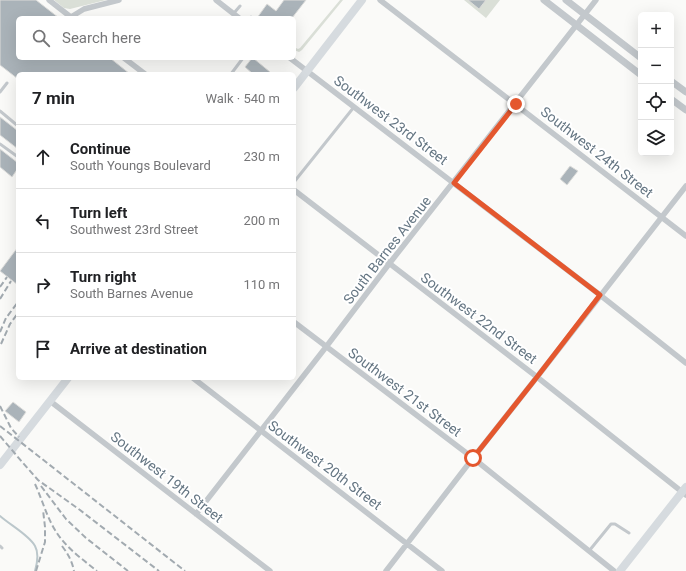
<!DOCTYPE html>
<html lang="en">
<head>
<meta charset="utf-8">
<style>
  :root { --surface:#fff; --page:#f2f2f2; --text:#202124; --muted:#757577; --line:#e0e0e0 }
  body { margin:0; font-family:Roboto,sans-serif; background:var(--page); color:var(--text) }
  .controls { position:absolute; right:12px; top:12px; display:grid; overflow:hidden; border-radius:6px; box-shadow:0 4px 16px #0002 }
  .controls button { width:36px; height:36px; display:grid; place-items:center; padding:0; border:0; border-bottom:1px solid var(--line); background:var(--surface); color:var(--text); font:20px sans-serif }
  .stop { position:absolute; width:12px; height:12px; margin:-9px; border:3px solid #e4572e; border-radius:50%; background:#fff }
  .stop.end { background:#e4572e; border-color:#fff; box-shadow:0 1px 4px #0008 }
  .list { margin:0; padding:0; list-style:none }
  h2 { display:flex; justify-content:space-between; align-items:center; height:52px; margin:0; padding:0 16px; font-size:17px }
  h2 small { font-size:13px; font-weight:400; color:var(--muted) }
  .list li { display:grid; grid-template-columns:26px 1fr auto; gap:12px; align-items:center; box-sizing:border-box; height:64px; padding:0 16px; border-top:1px solid var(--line) }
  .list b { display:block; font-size:15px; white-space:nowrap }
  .list p { margin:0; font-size:13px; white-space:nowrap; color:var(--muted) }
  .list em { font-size:13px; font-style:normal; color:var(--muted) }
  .icon { flex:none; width:22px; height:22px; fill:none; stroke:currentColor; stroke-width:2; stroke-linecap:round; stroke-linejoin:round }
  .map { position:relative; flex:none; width:686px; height:571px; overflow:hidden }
  .search { position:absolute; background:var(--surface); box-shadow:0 4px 16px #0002; left:16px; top:16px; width:280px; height:44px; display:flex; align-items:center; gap:10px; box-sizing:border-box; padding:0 14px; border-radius:6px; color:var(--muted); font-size:15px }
  .panel { position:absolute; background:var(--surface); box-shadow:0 4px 16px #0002; left:16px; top:72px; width:280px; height:308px; border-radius:6px }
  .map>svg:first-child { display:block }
</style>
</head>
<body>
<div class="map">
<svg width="686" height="571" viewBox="0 0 686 571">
  <rect width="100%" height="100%" fill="#fafaf8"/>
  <path fill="#dadfd7" d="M54 0H106L70 9 64 8Z
    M340 0H343L302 50 299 52 294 50V47L298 49 300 48Z
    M464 0H500L486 18Z"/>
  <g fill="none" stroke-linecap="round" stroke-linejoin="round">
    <path stroke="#bbc7cb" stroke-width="2" d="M0 516C10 525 29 535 35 546 39 553 37 564 35 571"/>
  </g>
  <path fill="#aab3b9" stroke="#dcdcda" d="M0 0H36L59 18H18V58H110L130 74H18V79L0 65Z
    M284 0H306L292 18H257L267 4 276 11Z
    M468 0H486L479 9Z
    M252 58H253L270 72 269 74H253L245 67Z
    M0 117 18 131V149L0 135Z
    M0 149 18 163V168L12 177 0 167Z
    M570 166 578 171 567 185 560 179Z
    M18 247V285L0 271Z
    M13 402 26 412 19 422 5 411Z"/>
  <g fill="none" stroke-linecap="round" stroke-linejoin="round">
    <path stroke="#c3c8cc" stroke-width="3" d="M234 13 240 6
      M250 18 251 17
      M231 74 243 58
      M0 92 7 83
      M0 111 18 126
      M0 144 18 157
      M294 182 354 107
      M0 546 2 548
      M589 551 611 524H615L629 533"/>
    <path stroke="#c3c8cc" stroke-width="5.5" d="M49 0 72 18
      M216 0 239 18
      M380 0 686 236
      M71 17 84 9 119 0
      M124 58 145 74
      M290 58 600 295 686 363
      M294 190 537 377 686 495
      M294 322 473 458 614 571
      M193 378 442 571
      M50 401 270 571
      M196 514 326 347 389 264 596 0
      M386 571 473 458 537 377 686 186"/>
    <path stroke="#c3c8cc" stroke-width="7" d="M544 0 641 75
      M566 0 641 58
      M671 81 686 92
      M671 99 686 110"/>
    <path stroke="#d6dbdf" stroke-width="8" d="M294 88 362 0
      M0 465 68 378
      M620 571 686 487"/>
    <path stroke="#a2aab0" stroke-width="2" stroke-dasharray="6 3" stroke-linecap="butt" d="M0 287 7 277
      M0 299 11 281
      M0 332 6 318 18 302
      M1 344 10 324 18 313
      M0 406 11 428 19 437
      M0 426 185 571
      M0 436 23 463 38 480 80 510 159 571
      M35 484C42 499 46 515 55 530 65 547 82 559 97 571
      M41 486 66 519 86 538 128 571
      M62 546C68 554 72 561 74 571
      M36 571 45 542V527L43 510"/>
  </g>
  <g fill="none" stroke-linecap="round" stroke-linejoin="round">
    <path stroke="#e4572e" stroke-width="5" d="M473 458 537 377 600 295 454 183 516 104"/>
  </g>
  <g text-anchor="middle" stroke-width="4" stroke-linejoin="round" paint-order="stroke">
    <g font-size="14" fill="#657683" stroke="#fff">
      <text transform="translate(391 120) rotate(37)" y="5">Southwest 23rd Street</text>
      <text transform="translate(597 152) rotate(38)" y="5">Southwest 24th Street</text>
      <text transform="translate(387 250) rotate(-52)" y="5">South Barnes Avenue</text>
      <text transform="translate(479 318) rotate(37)" y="5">Southwest 22nd Street</text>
      <text transform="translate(405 392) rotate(37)" y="5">Southwest 21st Street</text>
      <text transform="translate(325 465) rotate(37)" y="5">Southwest 20th Street</text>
      <text transform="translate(167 477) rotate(38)" y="5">Southwest 19th Street</text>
    </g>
  </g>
</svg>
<div class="controls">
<button>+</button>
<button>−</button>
<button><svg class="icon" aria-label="locate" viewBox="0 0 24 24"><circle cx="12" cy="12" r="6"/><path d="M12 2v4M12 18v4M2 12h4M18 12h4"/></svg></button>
<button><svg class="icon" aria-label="layers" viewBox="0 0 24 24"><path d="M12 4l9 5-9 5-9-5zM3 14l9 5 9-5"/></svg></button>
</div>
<div class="stop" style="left:473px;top:458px"></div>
<div class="stop end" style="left:516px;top:104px"></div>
<div class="search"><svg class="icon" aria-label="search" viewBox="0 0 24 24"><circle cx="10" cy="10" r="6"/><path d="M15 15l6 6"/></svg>Search here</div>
<section class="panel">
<h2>7 min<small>Walk · 540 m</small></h2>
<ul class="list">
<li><svg class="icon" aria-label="ahead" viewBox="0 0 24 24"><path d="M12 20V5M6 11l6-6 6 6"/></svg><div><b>Continue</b><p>South Youngs Boulevard</p></div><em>230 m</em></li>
<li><svg class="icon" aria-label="left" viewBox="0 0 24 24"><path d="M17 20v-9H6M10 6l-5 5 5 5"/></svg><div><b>Turn left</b><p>Southwest 23rd Street</p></div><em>200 m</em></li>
<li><svg class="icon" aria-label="right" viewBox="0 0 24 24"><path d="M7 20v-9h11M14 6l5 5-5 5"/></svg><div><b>Turn right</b><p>South Barnes Avenue</p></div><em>110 m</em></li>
<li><svg class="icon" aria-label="arrive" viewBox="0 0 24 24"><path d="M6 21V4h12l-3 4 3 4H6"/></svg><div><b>Arrive at destination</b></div></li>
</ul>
</section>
</div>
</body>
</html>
